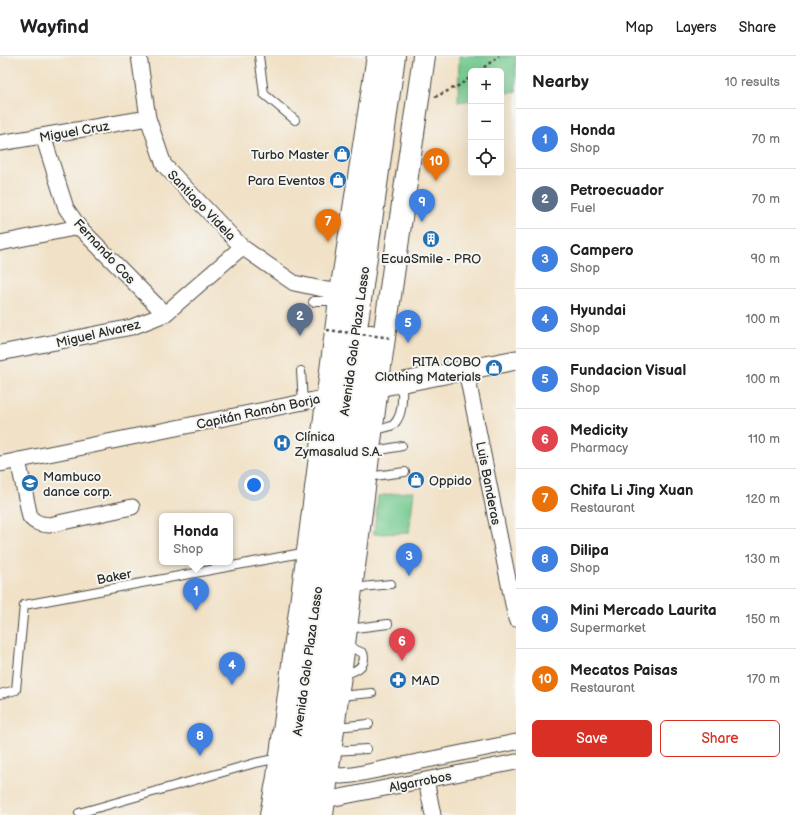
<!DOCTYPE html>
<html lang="en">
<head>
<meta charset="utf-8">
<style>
  :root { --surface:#fff; --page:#f2f2f2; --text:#202124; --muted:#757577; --line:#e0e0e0; --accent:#d93025 }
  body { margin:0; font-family:"Balsamiq Sans",sans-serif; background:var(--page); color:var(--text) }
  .controls { position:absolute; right:12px; top:12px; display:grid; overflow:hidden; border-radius:6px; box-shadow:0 4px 16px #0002 }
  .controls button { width:36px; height:36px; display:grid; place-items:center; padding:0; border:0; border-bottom:1px solid var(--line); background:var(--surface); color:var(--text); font:20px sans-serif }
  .you { position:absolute; left:254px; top:429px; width:14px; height:14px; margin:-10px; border:3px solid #fff; border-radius:50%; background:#1a73e8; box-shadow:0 0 0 6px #1a73e833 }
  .badge { display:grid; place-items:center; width:26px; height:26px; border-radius:50%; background:var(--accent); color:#fff; font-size:13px; font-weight:700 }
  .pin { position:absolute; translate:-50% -33px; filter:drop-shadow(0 1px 2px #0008) }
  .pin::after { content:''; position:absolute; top:21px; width:14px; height:12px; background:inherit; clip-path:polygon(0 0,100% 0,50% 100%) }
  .popup { position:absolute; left:159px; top:457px; width:74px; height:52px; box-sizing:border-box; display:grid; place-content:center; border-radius:6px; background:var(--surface); filter:drop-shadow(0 1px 3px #0005); font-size:13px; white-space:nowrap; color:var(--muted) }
  .popup b { font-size:15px; color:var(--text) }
  .popup::after { content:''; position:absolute; left:50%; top:100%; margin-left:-8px; border:8px solid transparent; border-top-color:var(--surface) }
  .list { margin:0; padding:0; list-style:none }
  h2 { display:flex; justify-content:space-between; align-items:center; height:52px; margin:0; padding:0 16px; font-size:17px }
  h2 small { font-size:13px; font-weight:400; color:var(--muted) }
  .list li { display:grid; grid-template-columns:26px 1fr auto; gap:12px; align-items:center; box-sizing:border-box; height:60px; padding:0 16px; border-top:1px solid var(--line) }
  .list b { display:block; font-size:15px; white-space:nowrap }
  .list p { margin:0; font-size:13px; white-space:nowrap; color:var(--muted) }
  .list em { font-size:13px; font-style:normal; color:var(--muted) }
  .actions { display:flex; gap:8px; padding:12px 16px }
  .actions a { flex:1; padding:9px 0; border:1px solid var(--accent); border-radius:6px; text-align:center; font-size:14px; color:var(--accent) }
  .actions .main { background:var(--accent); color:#fff }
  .icon { flex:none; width:22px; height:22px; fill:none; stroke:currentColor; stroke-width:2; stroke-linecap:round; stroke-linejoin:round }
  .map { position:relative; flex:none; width:516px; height:759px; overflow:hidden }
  header { display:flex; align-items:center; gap:24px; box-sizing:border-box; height:56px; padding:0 20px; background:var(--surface); border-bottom:1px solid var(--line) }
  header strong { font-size:19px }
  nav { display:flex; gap:22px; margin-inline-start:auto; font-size:14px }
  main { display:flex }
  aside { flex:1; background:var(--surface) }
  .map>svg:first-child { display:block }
</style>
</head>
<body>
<header>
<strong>Wayfind</strong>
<nav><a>Map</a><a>Layers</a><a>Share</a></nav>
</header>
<main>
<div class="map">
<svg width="516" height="759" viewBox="0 0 516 759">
  <rect width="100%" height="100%" fill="#f6f6f2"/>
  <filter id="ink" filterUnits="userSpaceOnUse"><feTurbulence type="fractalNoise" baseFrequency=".025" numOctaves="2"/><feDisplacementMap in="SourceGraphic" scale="8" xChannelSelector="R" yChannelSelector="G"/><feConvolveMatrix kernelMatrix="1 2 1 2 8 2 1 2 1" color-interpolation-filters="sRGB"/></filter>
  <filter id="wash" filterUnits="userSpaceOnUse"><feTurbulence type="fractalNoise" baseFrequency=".012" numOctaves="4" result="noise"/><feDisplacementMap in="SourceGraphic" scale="16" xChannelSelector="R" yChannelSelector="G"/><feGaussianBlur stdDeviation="0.9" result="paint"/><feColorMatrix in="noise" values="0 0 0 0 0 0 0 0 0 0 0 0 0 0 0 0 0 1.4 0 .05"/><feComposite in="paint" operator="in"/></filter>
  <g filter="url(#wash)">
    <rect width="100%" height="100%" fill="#f1e1c6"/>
    <path fill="#73ca90" stroke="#4f7a5e" d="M459 0H516V35L501 38V15H471V44L458 46Z
      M414 435 409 477 374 478 378 440Z"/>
  </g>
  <g filter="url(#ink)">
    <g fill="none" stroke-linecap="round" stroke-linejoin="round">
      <g stroke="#494642" stroke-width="10">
        <path id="service" d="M259 0 264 38 295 64
          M313 246 314 245H327L339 247
          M301 315 303 346
          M373 374C379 373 390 372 394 368 404 358 402 339 402 327
          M370 396 402 390
          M367 421 405 416
          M353 532 391 528
          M347 573 388 568
          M341 620C352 616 368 612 363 597L345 589
          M0 638 16 634 24 549 307 496
          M339 640 372 637
          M335 671 369 668
          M332 695 367 693
          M79 757 255 707 279 702"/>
      </g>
      <g stroke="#494642" stroke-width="17">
        <path id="minor" d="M139 0 148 62 164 109 242 191 294 227 327 234 341 236
          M43 80 66 152 79 171 165 258
          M0 87 148 62
          M0 187 79 171
          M0 297 132 271 165 258 242 191
          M466 314 516 563
          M18 404 30 461C35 467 40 468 49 469L132 451
          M0 408 328 341
          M328 718 341 720 353 719 516 686
          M426 724 433 759
          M325 744 516 706"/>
      </g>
      <g stroke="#494642" stroke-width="21">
        <path id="tertiary" d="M363 334 516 304"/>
      </g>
      <g stroke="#494642" stroke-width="24">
        <path id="secondary" d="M271 759 278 721 308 495 341 236 378 0
          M322 759 377 331 424 0"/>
      </g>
      <g stroke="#494642" stroke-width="24">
        <path id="primary" d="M285 759 347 337 394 0
          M304 759 315 668 341 501 370 280"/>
      </g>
      <path stroke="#494642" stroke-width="2.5" stroke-dasharray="3 3" stroke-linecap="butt" d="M479 15 499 0
        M435 41 458 30 471 21"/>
      <use href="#service" stroke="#fff" stroke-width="8"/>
      <use href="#minor" stroke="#fff" stroke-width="15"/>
      <use href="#tertiary" stroke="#fff" stroke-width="19"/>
      <use href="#secondary" stroke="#fff" stroke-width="22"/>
      <use href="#primary" stroke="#fff" stroke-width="22"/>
      <path stroke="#494642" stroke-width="2.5" stroke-dasharray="3 3" stroke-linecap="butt" d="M327 274 392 282"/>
    </g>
  </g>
  <defs>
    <g id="shop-disc" transform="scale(0.9)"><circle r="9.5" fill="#1f6fb2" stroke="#f6f6f2"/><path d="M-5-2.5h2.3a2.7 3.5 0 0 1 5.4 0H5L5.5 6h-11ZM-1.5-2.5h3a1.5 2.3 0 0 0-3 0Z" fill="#fff"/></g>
    <g id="building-disc" transform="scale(0.9)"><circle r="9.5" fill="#1f6fb2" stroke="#f6f6f2"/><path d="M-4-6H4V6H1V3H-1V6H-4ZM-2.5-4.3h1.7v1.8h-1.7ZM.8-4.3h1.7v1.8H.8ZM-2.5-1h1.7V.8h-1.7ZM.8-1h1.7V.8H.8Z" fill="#fff"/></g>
    <g id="hospital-disc" transform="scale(0.9)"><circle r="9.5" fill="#1f6fb2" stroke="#f6f6f2"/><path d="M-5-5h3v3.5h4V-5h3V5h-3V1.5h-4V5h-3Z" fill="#fff"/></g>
    <g id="school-disc" transform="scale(0.9)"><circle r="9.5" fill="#1f6fb2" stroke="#f6f6f2"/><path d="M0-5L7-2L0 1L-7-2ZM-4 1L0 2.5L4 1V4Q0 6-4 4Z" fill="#fff"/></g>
    <g id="pharmacy-disc" transform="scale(0.9)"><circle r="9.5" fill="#1f6fb2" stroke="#f6f6f2"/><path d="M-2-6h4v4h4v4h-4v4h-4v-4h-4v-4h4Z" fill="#fff"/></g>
  </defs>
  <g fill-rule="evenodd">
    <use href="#shop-disc" x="342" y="98"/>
    <use href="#shop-disc" x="338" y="124"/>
    <use href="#building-disc" x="431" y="183"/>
    <use href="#shop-disc" x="494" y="312"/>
    <use href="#hospital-disc" x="282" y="387"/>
    <use href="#shop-disc" x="416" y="424"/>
    <use href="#school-disc" x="30" y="427"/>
    <use href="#pharmacy-disc" x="398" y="624"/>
  </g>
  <g text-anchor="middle" stroke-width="4" stroke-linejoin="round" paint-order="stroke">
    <g font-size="13" fill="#2b2b2b" stroke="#f6f6f2">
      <text transform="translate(74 75) rotate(-10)" y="5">Miguel Cruz</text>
      <text transform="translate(202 149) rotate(46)" y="5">Santiago Videla</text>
      <text transform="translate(105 195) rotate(47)" y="5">Fernando Cos</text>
      <text transform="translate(98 277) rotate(-13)" y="5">Miguel Alvarez</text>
      <text transform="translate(354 285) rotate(-82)" y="5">Avenida Galo Plaza Lasso</text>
      <text transform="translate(258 355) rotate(-12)" y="5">Capitán Ramón Borja</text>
      <text transform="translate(489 427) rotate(79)" y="5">Luis Banderas</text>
      <text transform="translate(114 520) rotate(-11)" y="5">Baker</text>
      <text transform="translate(307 605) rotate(-82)" y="5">Avenida Galo Plaza Lasso</text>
      <text transform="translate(420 725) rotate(-11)" y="5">Algarrobos</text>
    </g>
    <g font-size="13" fill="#2b2b2b" stroke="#f6f6f2" text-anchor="start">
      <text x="329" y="103" text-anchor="end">Turbo Master</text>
      <text x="325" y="129" text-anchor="end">Para Eventos</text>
      <text x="431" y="207" text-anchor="middle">EcuaSmile - PRO</text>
      <text x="481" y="310" text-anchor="end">RITA COBO<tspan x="481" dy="15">Clothing Materials</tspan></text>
      <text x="295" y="385">Clínica<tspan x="295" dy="15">Zymasalud S.A.</tspan></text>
      <text x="43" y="425">Mambuco<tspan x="43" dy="15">dance corp.</tspan></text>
      <text x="429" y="429">Oppido</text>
      <text x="411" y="629">MAD</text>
    </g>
  </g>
</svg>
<div class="controls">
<button>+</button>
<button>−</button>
<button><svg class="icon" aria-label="locate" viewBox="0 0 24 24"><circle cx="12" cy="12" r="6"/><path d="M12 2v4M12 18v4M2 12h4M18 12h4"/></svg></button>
</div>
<div class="you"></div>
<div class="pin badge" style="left:196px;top:555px;background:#3f7fe0">1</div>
<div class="popup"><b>Honda</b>Shop</div>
<div class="pin badge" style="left:300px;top:280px;background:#5c6f8a">2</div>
<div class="pin badge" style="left:409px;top:520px;background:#3f7fe0">3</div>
<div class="pin badge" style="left:232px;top:629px;background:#3f7fe0">4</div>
<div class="pin badge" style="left:408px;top:287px;background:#3f7fe0">5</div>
<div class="pin badge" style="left:402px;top:605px;background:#e0444e">6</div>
<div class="pin badge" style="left:328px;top:186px;background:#e8710a">7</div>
<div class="pin badge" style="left:200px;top:700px;background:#3f7fe0">8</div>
<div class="pin badge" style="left:422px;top:166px;background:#3f7fe0">9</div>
<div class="pin badge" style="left:436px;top:125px;background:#e8710a">10</div>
</div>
<aside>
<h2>Nearby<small>10 results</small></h2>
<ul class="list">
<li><span class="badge" style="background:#3f7fe0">1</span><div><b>Honda</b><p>Shop</p></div><em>70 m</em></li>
<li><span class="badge" style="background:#5c6f8a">2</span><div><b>Petroecuador</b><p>Fuel</p></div><em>70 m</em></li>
<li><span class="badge" style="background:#3f7fe0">3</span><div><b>Campero</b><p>Shop</p></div><em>90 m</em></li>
<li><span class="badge" style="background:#3f7fe0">4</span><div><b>Hyundai</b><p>Shop</p></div><em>100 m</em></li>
<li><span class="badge" style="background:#3f7fe0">5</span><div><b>Fundacion Visual</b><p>Shop</p></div><em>100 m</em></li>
<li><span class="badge" style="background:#e0444e">6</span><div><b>Medicity</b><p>Pharmacy</p></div><em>110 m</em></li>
<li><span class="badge" style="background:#e8710a">7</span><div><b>Chifa Li Jing Xuan</b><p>Restaurant</p></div><em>120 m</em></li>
<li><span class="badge" style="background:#3f7fe0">8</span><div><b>Dilipa</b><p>Shop</p></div><em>130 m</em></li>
<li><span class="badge" style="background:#3f7fe0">9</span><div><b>Mini Mercado Laurita</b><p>Supermarket</p></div><em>150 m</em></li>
<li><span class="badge" style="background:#e8710a">10</span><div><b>Mecatos Paisas</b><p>Restaurant</p></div><em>170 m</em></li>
</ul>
<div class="actions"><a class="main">Save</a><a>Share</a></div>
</aside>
</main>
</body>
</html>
